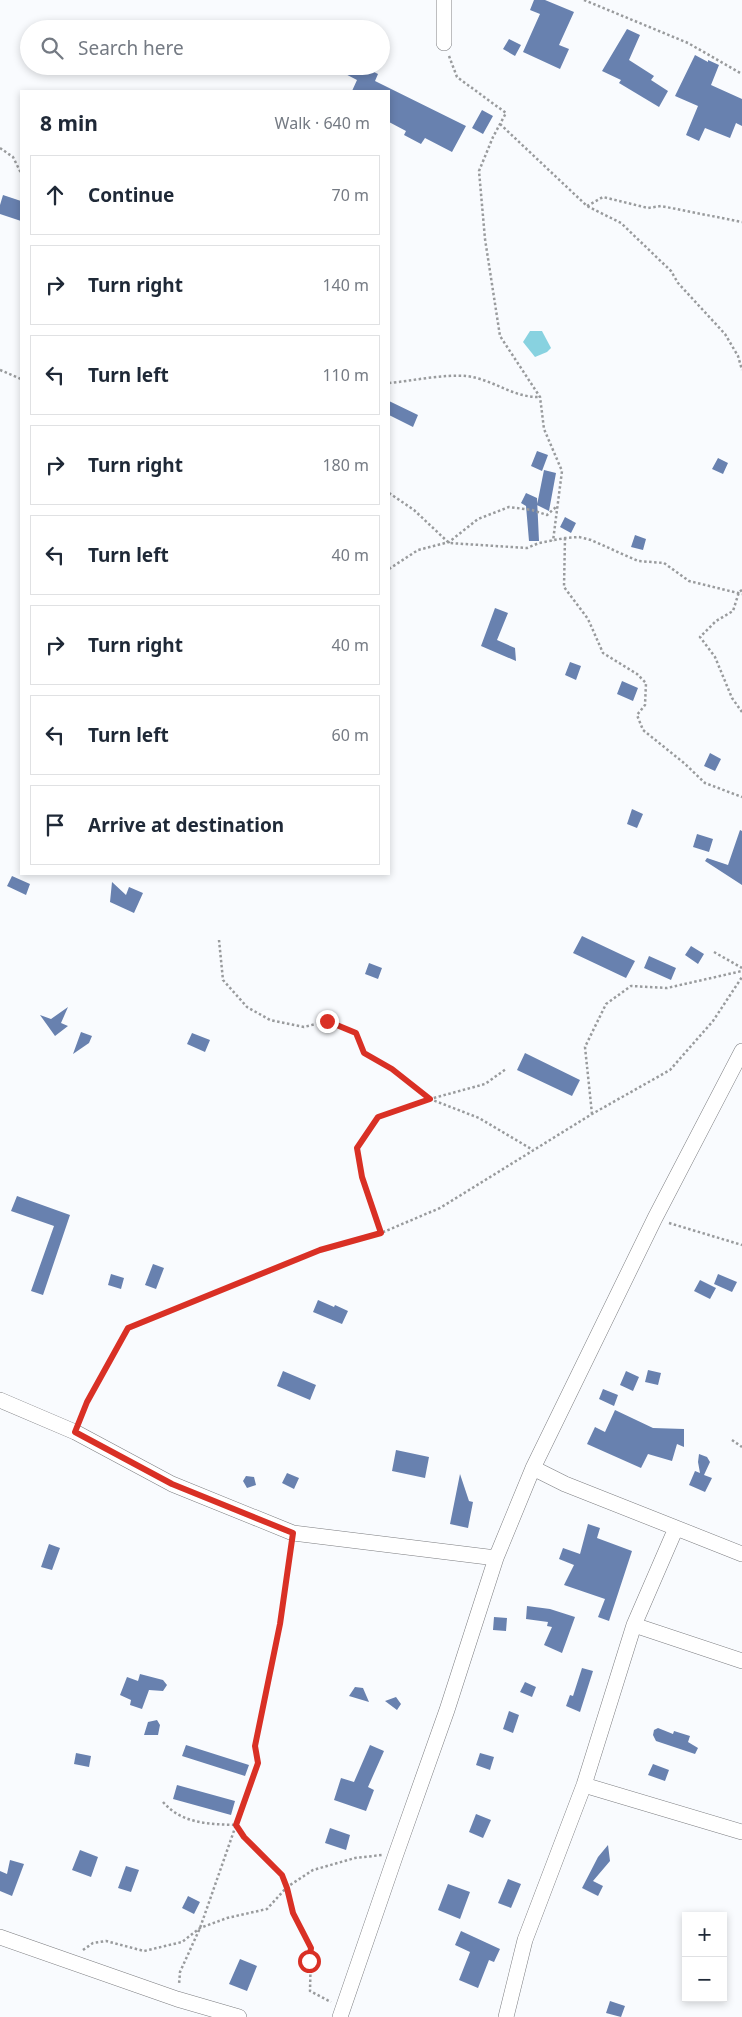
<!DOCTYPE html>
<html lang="en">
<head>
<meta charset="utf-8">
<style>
  :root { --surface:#fff; --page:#f2f2f3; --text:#1f2937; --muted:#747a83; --line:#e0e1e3 }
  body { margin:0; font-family:"Noto Sans",sans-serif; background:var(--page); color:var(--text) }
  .controls { position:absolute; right:15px; bottom:15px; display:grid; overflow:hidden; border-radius:0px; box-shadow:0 2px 8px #0003 }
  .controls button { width:45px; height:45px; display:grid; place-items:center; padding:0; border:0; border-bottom:1px solid var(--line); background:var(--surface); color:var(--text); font:25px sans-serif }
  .stop { position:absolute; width:15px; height:15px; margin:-11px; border:4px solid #d93025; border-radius:50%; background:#fff }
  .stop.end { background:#d93025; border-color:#fff; box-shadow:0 1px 5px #0008 }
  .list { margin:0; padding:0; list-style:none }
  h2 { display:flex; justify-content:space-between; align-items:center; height:65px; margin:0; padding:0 20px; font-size:21px }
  h2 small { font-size:16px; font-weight:400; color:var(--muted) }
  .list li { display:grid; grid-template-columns:32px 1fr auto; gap:15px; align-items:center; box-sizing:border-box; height:80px; margin:0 10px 10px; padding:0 10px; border:1px solid var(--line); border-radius:0px }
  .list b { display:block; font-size:19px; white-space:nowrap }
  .list em { font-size:16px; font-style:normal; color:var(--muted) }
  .icon { flex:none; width:28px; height:28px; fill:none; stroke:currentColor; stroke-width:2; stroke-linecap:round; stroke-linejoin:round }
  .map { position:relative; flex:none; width:742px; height:2017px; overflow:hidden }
  .search { position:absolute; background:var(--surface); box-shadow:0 2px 8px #0003; left:20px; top:20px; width:370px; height:55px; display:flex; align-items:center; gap:12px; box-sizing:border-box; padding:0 18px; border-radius:28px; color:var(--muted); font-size:19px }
  .panel { position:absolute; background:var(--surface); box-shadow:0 2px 8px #0003; left:20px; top:90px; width:370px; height:785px; border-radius:0px }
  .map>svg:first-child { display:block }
</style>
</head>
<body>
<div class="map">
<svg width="742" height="2017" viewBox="0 0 742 2017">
  <rect width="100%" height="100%" fill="#f9fbfe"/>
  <path fill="#88d2e0" d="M530 331H542L551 348 547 352 535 357 523 342Z"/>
  <path fill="#6881af" d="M534 0H545L574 12 559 45 569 49 560 69 523 52 540 14 530 10Z
    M627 29 640 35 629 60 654 76 651 80 668 91 659 107 619 83 621 80 602 71Z
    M509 39 521 45 515 56 503 49Z
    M695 55 708 62V60L719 65 711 85 742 99V126L736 123 730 138 705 128 699 141 686 135 698 106 675 96Z
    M330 66H362L378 74 375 81 466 126 452 152 425 138 421 144 404 135 406 131 389 122V91H352L357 80Z
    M482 110 493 116 483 134 472 128Z
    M3 195 21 201V221L0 214V205Z
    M389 401 418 415 413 427 389 415Z
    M537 451 548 455 542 471 531 466Z
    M718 458 728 463 723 474 712 469Z
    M544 470 556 473 549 511 537 505Z
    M526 493 537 498 539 541H529L526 506 521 503Z
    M565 517 576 523 571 533 560 527Z
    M635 535 646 539 643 550 631 547Z
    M495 608 508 613 497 640 515 648 516 661 481 646Z
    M570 662 581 666 576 680 565 675Z
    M622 681 638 688 633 701 617 694Z
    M710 753 721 759 715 771 704 766Z
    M632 809 643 814 637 828 627 824Z
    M740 830 742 831V885L705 861 707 858 728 865Z
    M697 834 713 839 709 852 693 847Z
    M12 876 30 884 26 895 7 886Z
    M112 882 126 895 129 887 143 893 134 913 110 902Z
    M582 936 635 961 626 978 573 953Z
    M691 946 704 954 698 964 685 955Z
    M649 956 676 968 671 980 644 968Z
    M369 963 382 968 378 979 365 974Z
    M68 1007 61 1023 68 1026 55 1036 40 1015 51 1019Z
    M81 1032 92 1036 89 1043 73 1054Z
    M192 1033 210 1040 205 1052 187 1044Z
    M525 1053 580 1080 572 1096 517 1070Z
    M17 1196 70 1215 43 1295 31 1291 54 1226 11 1211Z
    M153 1264 164 1268 156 1289 145 1285Z
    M111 1274 124 1278 121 1289 108 1285Z
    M718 1274 737 1282 732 1292 714 1284Z
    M700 1280 716 1288 710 1299 694 1291Z
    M318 1300 334 1307 335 1305 348 1311 342 1324 313 1312Z
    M648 1370 661 1373 658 1385 645 1382Z
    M283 1371 316 1385 310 1400 277 1386Z
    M626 1371 639 1377 633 1391 620 1385Z
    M603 1389 618 1395 614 1406 599 1399Z
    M615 1410 653 1428 684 1429V1447L677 1444 672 1461 648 1454 641 1468 587 1444 595 1427 605 1432Z
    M396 1450 429 1457 425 1478 392 1471Z
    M699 1454 707 1457 710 1462 704 1475 712 1478 705 1492 689 1485 695 1471 700 1473 698 1462Z
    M287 1473 299 1478 294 1489 282 1483Z
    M460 1474 469 1501 473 1502 468 1528 450 1524Z
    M246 1476 254 1477 256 1485 247 1488 243 1481Z
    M588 1524 600 1528 597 1538 632 1551 609 1621 598 1617 605 1599 564 1585 574 1565 559 1559 563 1548 580 1554Z
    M49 1544 60 1548 52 1570 41 1567Z
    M527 1606 550 1609 575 1617 562 1653 544 1645 552 1627 547 1626 548 1622 526 1619Z
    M494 1617 507 1618 506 1631 493 1630Z
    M582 1668 593 1671 580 1712 566 1706 570 1695 573 1696Z
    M140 1674 163 1680 167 1685 163 1691 149 1690 142 1709 130 1705 131 1700 120 1695 127 1677 138 1681Z
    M525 1682 536 1687 532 1697 520 1692Z
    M355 1687 363 1688 369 1702 349 1696Z
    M396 1697 401 1704 397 1710 385 1701Z
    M509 1711 519 1715 513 1733 503 1729Z
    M157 1720 160 1725 158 1735H144L148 1722Z
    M658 1728 673 1734 674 1731 690 1736 688 1742 698 1748 695 1754 656 1741 653 1735 654 1730Z
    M186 1745 249 1765 245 1776 182 1756Z
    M370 1745 384 1751 368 1787 374 1790 366 1811 334 1800 341 1778 354 1782Z
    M76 1753 91 1756 89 1767 74 1764Z
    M480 1753 494 1757 490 1770 476 1765Z
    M653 1764 669 1770 665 1781 648 1775Z
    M177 1785 235 1801 231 1815 173 1799Z
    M476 1814 491 1820 483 1838 469 1832Z
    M330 1828 350 1835 346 1850 325 1843Z
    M608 1845 610 1861 593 1881 603 1886 598 1896 582 1888 598 1857Z
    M80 1850 98 1857 91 1877 72 1870Z
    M10 1860 24 1864 12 1896 0 1891V1871L7 1874Z
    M126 1866 139 1870 131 1892 118 1888Z
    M508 1879 521 1884 511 1908 498 1903Z
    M448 1884 470 1892 460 1919 438 1910Z
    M188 1896 200 1902 194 1914 182 1908Z
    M461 1931 500 1949 494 1962 489 1960 478 1988 459 1980 470 1952 455 1945Z
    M240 1959 257 1966 247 1991 229 1984Z
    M610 2001 625 2006 621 2017 606 2013Z"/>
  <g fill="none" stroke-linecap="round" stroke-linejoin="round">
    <g stroke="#7c7d80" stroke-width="16">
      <path id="minor" d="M444 0V43
        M0 1400 75 1432 172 1484 293 1533 496 1558
        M533 1468 565 1484 742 1554
        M634 1625 742 1661
        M584 1785 742 1832
        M0 1937 177 1999 239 2017
        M340 2017 396 1854 447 1710 496 1558 533 1468 655 1218 742 1051
        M506 2017 525 1940 584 1785 634 1625 676 1528"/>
    </g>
    <path stroke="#999b9d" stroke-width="2.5" stroke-dasharray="2.5 2.5" stroke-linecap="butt" d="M584 0 688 43 742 74
      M449 56 457 77 506 113 493 137 479 171 485 239 500 336 540 397 544 429 562 471 553 541
      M500 124 587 206 621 223 671 271 678 283 725 334 738 356 742 370
      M0 148 13 157 21 173
      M587 206 603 197 648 208 661 206 742 222
      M0 370 21 379
      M389 383C411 381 444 374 466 376 493 379 513 398 540 397
      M389 493 414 510 449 543 527 548 539 543 565 538 579 537 591 540 638 561 664 563 689 581 742 594
      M565 538 564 587 588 619 603 653 637 674 646 683 645 705 637 715 643 730 684 763 705 783 742 797
      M389 569 418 550 449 542 478 519 509 507 532 510 547 515 556 507
      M742 590 739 592 733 611 716 621 700 637 715 657 732 698 742 712
      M219 940 223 980 247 1007 270 1020 304 1027 327 1021 357 1033 364 1053 392 1069 430 1099 479 1118 533 1150
      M714 952 742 968
      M592 1114 585 1047 606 1004 631 986 667 988 742 971
      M669 1223 742 1245
      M381 1233 362 1177 357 1148 378 1117 430 1099 485 1084 506 1069
      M80 1418 87 1402 127 1328 320 1250 381 1233 440 1208 592 1114 670 1070 713 1021 742 977
      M732 1440 742 1447
      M292 1546 280 1624 255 1746 258 1763 236 1825 244 1837 281 1875 287 1887 293 1913 311 1948 310 1991 331 2002
      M163 1802C182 1824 209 1824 236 1825L200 1928 180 1972 179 1985
      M83 1950 93 1943 106 1941 144 1951 182 1942 200 1928 227 1918 267 1909 287 1887 313 1870 355 1858 382 1855"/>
    <use href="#minor" stroke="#fff" stroke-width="15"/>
  </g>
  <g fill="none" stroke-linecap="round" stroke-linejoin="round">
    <path stroke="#d93025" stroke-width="6" d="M309 1961 311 1948 293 1913 287 1888 282 1875 244 1837 236 1825 258 1763 255 1746 280 1624 293 1533 172 1484 75 1432 87 1402 128 1328 320 1250 381 1233 362 1177 357 1148 378 1117 430 1099 392 1069 364 1053 356 1033 327 1021"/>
  </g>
</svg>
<div class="controls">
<button>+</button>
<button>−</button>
</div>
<div class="stop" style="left:309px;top:1961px"></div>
<div class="stop end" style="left:327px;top:1021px"></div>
<div class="search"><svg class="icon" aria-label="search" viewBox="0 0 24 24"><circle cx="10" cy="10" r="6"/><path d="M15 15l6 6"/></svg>Search here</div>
<section class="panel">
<h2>8 min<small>Walk · 640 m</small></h2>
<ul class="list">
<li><svg class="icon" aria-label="ahead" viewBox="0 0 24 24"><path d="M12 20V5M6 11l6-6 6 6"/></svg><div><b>Continue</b></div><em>70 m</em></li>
<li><svg class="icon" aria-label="right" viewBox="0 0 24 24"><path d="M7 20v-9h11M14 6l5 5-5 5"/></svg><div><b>Turn right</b></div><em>140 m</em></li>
<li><svg class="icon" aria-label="left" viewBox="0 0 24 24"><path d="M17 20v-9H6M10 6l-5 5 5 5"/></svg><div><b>Turn left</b></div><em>110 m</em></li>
<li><svg class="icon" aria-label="right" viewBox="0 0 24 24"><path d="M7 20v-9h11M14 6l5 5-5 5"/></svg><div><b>Turn right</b></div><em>180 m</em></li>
<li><svg class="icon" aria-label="left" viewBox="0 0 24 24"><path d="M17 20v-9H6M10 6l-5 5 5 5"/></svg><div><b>Turn left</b></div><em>40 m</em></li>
<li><svg class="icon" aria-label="right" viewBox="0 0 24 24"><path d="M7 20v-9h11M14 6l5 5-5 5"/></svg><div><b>Turn right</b></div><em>40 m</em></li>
<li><svg class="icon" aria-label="left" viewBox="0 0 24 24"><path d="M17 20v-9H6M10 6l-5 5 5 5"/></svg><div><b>Turn left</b></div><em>60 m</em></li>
<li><svg class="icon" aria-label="arrive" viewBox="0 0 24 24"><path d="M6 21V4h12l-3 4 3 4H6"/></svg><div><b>Arrive at destination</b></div></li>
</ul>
</section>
</div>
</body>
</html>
